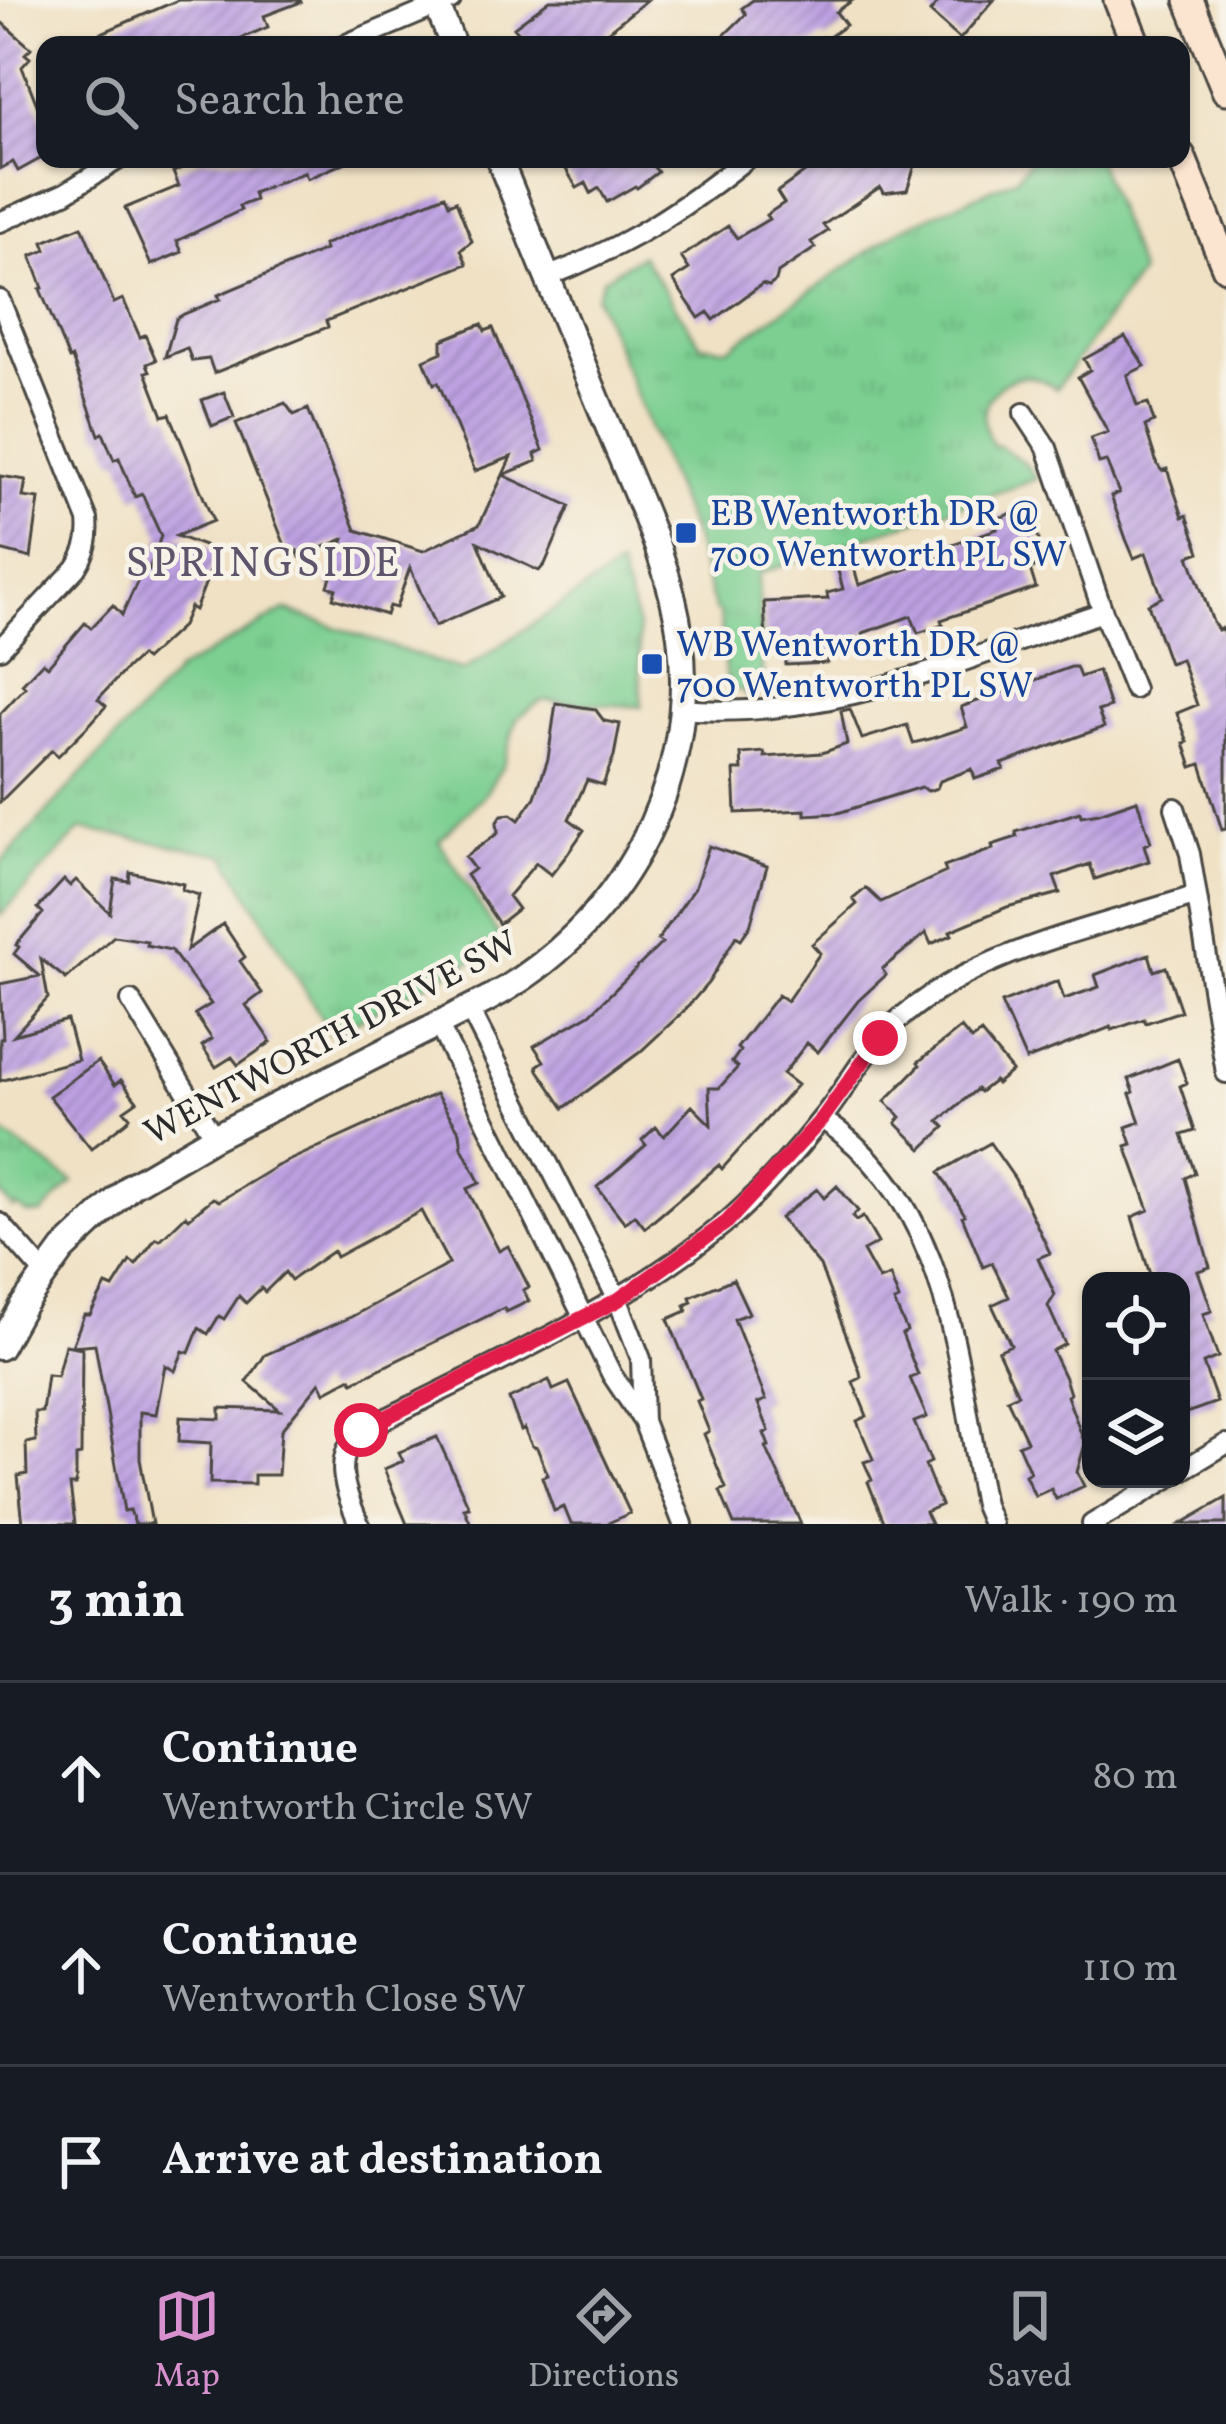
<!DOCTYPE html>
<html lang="en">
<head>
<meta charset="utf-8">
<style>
  :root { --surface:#171b24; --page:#242831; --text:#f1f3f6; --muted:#9ea1a6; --line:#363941; --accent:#d690ce }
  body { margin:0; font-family:Vollkorn,serif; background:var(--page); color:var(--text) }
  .controls { position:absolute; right:36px; bottom:36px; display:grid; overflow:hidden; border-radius:24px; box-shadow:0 3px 9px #0004 }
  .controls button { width:108px; height:108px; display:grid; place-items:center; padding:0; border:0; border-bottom:3px solid var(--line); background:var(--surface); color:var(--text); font:60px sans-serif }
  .stop { position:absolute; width:36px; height:36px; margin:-27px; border:9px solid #e11d48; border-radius:50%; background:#fff }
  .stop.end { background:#e11d48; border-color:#fff; box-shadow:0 3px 12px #0008 }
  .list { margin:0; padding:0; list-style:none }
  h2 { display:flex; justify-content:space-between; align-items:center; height:156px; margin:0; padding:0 48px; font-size:51px }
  h2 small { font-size:39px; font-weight:400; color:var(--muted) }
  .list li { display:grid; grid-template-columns:78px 1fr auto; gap:36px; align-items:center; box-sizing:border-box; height:192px; padding:0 48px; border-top:3px solid var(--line) }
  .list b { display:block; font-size:45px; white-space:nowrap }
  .list p { margin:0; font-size:39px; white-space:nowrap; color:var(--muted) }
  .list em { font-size:39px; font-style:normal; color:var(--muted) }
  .icon { flex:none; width:66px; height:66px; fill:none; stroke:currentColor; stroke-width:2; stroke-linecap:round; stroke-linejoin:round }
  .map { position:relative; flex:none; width:1226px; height:1524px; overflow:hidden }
  .search { position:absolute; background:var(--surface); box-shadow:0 3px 9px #0004; left:36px; right:36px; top:36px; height:132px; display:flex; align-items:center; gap:30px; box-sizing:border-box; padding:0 42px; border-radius:24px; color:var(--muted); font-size:45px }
  .sheet { height:732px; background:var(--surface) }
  nav { display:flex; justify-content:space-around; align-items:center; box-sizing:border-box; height:168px; border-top:3px solid var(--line); background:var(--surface); font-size:33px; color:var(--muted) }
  nav a { display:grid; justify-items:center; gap:6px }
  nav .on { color:var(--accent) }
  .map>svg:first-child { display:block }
</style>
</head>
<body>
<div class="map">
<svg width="1226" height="1524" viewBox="0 0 1226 1524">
  <defs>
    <pattern id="grass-tufts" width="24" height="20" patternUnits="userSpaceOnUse" patternTransform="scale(3)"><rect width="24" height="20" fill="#7bcf91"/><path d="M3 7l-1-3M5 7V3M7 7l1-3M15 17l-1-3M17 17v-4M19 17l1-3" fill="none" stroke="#6ab27d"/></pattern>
    <pattern id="building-hatch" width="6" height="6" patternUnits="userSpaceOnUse" patternTransform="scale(3)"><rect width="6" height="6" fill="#bda0e2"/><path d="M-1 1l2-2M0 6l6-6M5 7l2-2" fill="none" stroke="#9a83b7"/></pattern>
  </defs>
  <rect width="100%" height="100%" fill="#f7f3e8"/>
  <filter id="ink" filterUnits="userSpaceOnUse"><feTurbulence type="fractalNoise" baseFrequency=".00833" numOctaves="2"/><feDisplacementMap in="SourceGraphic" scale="24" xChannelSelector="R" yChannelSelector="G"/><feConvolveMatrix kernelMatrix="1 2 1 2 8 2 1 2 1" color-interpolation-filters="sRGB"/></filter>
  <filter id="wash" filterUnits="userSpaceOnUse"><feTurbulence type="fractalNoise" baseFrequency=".004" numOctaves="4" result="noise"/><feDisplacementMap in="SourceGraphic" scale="48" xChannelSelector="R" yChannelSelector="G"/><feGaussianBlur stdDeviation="2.7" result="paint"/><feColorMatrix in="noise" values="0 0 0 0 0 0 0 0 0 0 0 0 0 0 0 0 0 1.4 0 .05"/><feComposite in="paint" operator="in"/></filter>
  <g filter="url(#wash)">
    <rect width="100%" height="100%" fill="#f0e1c4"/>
    <path fill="url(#grass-tufts)" stroke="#537d5e" stroke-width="3" d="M1031 159H1097L1140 273 1056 389C1015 353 961 403 995 447L998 445 1025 463 1037 479 758 574 763 694 745 696 744 691 731 688 726 681 720 614 715 611 694 538 596 296 604 278 641 255 701 345 729 348 901 229 1016 178Z
      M619 566 638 627 642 707 542 700 517 718 503 765 485 794 439 841 504 944 331 1034 225 855 81 829 0 916V863L178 671 285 610 463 671Z
      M0 1131 73 1182 42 1214H28L16 1206 13 1209 0 1193Z"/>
    <g id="blocks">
      <path fill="url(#building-hatch)" d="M178 0H300L301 2 264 16 268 27 225 45H74Z
        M550 0H647L591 45H529L514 27Z
        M753 0H853L836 12 846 25 825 40 823 37 811 45H714L746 14 742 8Z
        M940 0H994L960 39 930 12Z
        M0 21 31 48 25 54 30 58 22 67 45 125V156L18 171 13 162 0 169Z
        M203 159H353L307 179 305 172 253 193 255 200 239 206 241 210 177 241 182 252 151 265 125 208 179 186 173 172Z
        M560 159H647L658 172 637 188 635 186 607 202 599 188 591 193 586 183 577 188Z
        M823 159H917L907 190 883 193 880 187 823 225 828 231 811 242 815 248 778 273 776 281 769 286 762 284 714 320 708 312 699 318 673 280 689 269 681 257 728 226 737 238 769 219 766 215 784 203 777 192Z
        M445 195 449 204 456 201 472 241 461 250 467 264 326 321 328 327 214 373 209 359 192 361 187 348 165 357 176 319 184 314 220 299 218 295 325 250 323 245Z
        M82 226 114 303 123 299 140 337 145 335 156 360 147 364 150 371 146 372 163 416 170 414 213 521 176 536 218 551 195 610 190 607 182 626 145 660 140 656 127 668 98 699 106 706 92 722 58 756 52 750 0 802V714L25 687 22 684 43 662 48 666 85 623 91 628 113 605 122 615 144 567 149 570 161 536 142 494 135 497 119 458 114 460 103 433 99 435 72 358 69 359 40 289 43 288 31 256 46 250 43 242Z
        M482 324 485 331 493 328 543 450 535 454 537 461 503 475 511 457 475 471 438 382 434 384 424 360 442 352V340Z
        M1125 337 1145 366 1127 375 1137 406 1148 403 1154 422 1145 426 1157 464 1162 471 1167 469 1183 517 1187 515 1200 552 1189 556 1213 622 1218 630 1222 628 1226 640V829L1222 830 1201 764 1192 767 1184 743 1188 742 1177 713 1197 705 1181 659 1169 663 1148 604 1162 597 1146 553 1134 558 1126 539 1111 496 1119 493 1106 461 1099 463 1091 438 1108 432 1078 377 1090 370 1084 359Z
        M224 392 234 417 212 426 202 400Z
        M285 403 294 415 308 409 356 530 423 551 479 525 503 475 570 506 545 564 539 571 478 542 501 597 435 626 410 567 396 608 389 606 386 615 333 598 336 589 328 586 344 539 300 557 297 550 288 553 236 423Z
        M0 476 26 480 23 497 39 499 31 558 0 550Z
        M1018 511 1022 521 1032 517 1046 563 1030 569 1036 588 941 620 943 625 918 633 911 616 863 633 867 648 827 659V663L786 665 785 647 779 648V642L766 643 764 602 828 599 827 593 843 589 833 552 848 547 859 585 950 554 947 546 997 529 994 520Z
        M1071 667H1076L1080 677 1098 671 1110 707 1098 711 1104 727 1002 764 1004 769 975 779 972 769 940 781 937 788 928 791 921 787 838 813 805 815V810L736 813 734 770H742L741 754 764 752 765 757 822 753 847 744 841 711 850 709 862 739 907 725 913 743 930 739 967 727 961 707Z
        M556 703 595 709 604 721 620 724 614 756 603 785 587 780 569 819 584 830 566 856 551 875 536 863 508 896 518 909 499 924 466 875 474 869 465 857 498 833 497 822 502 815 511 814 519 820 535 797 548 759Z
        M1137 800 1151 842 1144 845 1149 861 1095 879 1090 864 1054 877 1060 893 1007 907 950 931 952 935 931 944 926 933 882 969 886 975 858 1001 818 1052 807 1043 783 1074 797 1085 722 1169 719 1165 645 1228 635 1215 625 1223 597 1187 646 1145 642 1140 656 1127 664 1136 692 1106 711 1125 709 1088H719L738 1067 732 1062 740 1051 737 1048 778 995 787 1001 820 953 812 944 857 904 853 899 866 888 881 902 946 872 944 867 993 849 992 845 1017 837 1016 832 1080 812 1081 816 1099 813Z
        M709 846 767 866 750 926 741 939 736 936 709 982 685 1010 640 1052 564 1108 538 1070 537 1066 544 1061 534 1046 590 1014 662 943 658 940 695 887Z
        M130 872 183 884 182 890 199 895 187 950 223 924 245 957 240 961 262 993 246 1005 271 1042 238 1065 232 1057 216 1067 202 1046 212 1039 195 1014 211 1004 171 950 146 945 147 941 114 936 66 979 41 959 48 998 14 1035 67 1020 78 1060 0 1081V1039L3 1038 0 984 40 976 14 954 19 947 16 945 43 913 38 908 64 880 70 886 76 880 110 913 115 879 129 881Z
        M1149 954 1154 971 1166 967 1181 1011 1146 1023 1144 1019 1112 1030 1111 1027 1026 1060 1001 1003 1058 981 1064 999 1099 987 1095 975Z
        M961 1028 971 1040 981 1033 1012 1071 996 1084 994 1081 980 1092 977 1089 939 1121 945 1127 922 1149 896 1123 901 1117 885 1101 920 1065 918 1062Z
        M1178 1059 1187 1083 1180 1086 1195 1131 1182 1135 1195 1173 1185 1178 1210 1267 1198 1271 1212 1311 1203 1314 1218 1357 1203 1363 1217 1402 1181 1415V1281H1152L1132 1217 1149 1210 1126 1146 1132 1144 1126 1127 1140 1122 1130 1094 1134 1092 1129 1079Z
        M98 1061 115 1085 121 1080 137 1101 124 1110 130 1117 127 1121 91 1149 49 1096Z
        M436 1094 460 1132 462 1148 480 1183 467 1189 499 1251 508 1246 529 1287 523 1290 529 1301 506 1312 504 1308 353 1382 351 1378 325 1392 320 1382 281 1430 278 1475H254V1484L210 1483 211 1443 179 1441 180 1417 220 1419V1408L280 1410 247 1382 265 1355 351 1317 449 1264 421 1211 336 1257 333 1251 291 1280 285 1272 265 1292 261 1288 246 1303 239 1296 224 1319 219 1316 208 1334 199 1328 189 1353 183 1351 175 1371 165 1365 156 1414 140 1412V1459L152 1524H135L130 1510 124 1511 95 1344 72 1346 84 1315H90L106 1285 113 1288 130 1261 136 1265 156 1238 160 1240 186 1215 189 1218 213 1198 219 1201 277 1166Z
        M990 1143 1015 1179 1050 1253 1038 1258 1055 1295 1048 1306 1065 1344 1052 1351 1065 1378 1070 1394 1067 1396 1085 1444 1077 1472 1084 1486 1056 1499 1051 1489 1035 1496 1025 1475 1030 1472 1018 1445 1027 1441 1007 1399 1018 1394 998 1351 1011 1345 992 1305 1009 1297 992 1263 983 1267 962 1216 965 1215 939 1172Z
        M837 1186 858 1211 852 1217 856 1221 863 1217 878 1243 863 1251 879 1280 890 1276 899 1300 894 1302 907 1331 902 1334 918 1375 910 1378 927 1417 914 1422 931 1462 925 1465 941 1505 925 1512 931 1524H885L868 1482 872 1480 864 1462 873 1459 857 1421 867 1416 853 1382 861 1378 860 1372 820 1266 780 1218 817 1189 824 1198Z
        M733 1279 749 1313 734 1319 766 1400 758 1403 769 1431 764 1433 769 1446 766 1447 801 1524H734L720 1491 726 1488 704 1434 709 1431 697 1401 701 1399 668 1319 687 1311 685 1305 692 1302 690 1297Z
        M65 1345 82 1348 81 1455 76 1456V1485H70L75 1524H23L18 1476 27 1474 26 1443 36 1441 35 1412H42L47 1375 57 1376Z
        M549 1380 553 1390 569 1383 630 1513 606 1524H571L564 1507 554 1511 542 1477 548 1475 537 1448 532 1446 524 1428 521 1430 509 1399Z
        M437 1437 469 1507 464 1508 471 1524H407L384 1469 403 1461 399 1452Z
        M1226 1498V1524H1181Z"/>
    </g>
  </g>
  <g filter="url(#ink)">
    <use href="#blocks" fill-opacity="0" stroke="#494642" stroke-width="3"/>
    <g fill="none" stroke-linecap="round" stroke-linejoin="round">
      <g stroke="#494642" stroke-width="24">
        <path id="minor" d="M344 45 451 0
          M0 222 65 193 119 159
          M547 277C630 244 677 214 746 159
          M0 300 88 520C90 539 86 552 76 568L0 649
          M1024 413 1047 448 1103 612 1134 689
          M680 709C832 722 961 659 1103 612
          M1175 808 1190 854 1226 1073
          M131 1001 214 1137
          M469 1008 618 1300 641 1359 643 1421
          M438 1024 612 1375 643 1421 683 1524
          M822 1119C953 1206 956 1364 984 1505L992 1524
          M0 1223 44 1273
          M1181 1471 1226 1444
          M359 1524C346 1492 330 1458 361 1431 485 1368 616 1312 724 1224 755 1199 798 1149 823 1117 844 1091 860 1060 882 1036 959 953 1090 930 1194 896
          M1092 1524 1167 1479"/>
      </g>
      <g stroke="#494642" stroke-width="30">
        <path id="tertiary" d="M435 0 453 45
          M0 1347 23 1305 63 1250 132 1185 214 1137 488 999C619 929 700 785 680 636 671 567 639 501 613 438 575 345 537 252 499 159"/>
      </g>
      <g stroke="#494642" stroke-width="33">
        <path id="secondary" d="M1118 0 1136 45
          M1189 0 1226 90
          M1181 156 1226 267"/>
      </g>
      <use href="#minor" stroke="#fff" stroke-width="18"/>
      <use href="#tertiary" stroke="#fff" stroke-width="24"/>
      <use href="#secondary" stroke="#fce5d0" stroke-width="27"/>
    </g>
  </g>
  <g fill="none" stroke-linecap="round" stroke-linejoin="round" filter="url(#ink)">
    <path stroke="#e11d48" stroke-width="15" d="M361 1430 618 1300 727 1222 822 1119 880 1038"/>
  </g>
  <g fill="#1a4fb4" stroke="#f7f3e8" stroke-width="4.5">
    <rect x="674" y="521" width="24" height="24" rx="6"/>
    <rect x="640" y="652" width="24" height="24" rx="6"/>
  </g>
  <g text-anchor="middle" stroke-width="9" stroke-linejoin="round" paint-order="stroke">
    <g font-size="36" fill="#164399" stroke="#f7f3e8" text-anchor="start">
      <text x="710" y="525">EB Wentworth DR @<tspan x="710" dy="41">700 Wentworth PL SW</tspan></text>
      <text x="676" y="656">WB Wentworth DR @<tspan x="676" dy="41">700 Wentworth PL SW</tspan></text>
    </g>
    <g font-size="36" fill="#2b2b2b" stroke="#f7f3e8">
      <text transform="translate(330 1036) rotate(-28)" y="13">WENTWORTH DRIVE SW</text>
    </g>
    <g font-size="42" letter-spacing="3" fill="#5e546b" stroke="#f7f3e8">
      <text x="264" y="576">SPRINGSIDE</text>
    </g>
  </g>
</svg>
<div class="controls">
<button><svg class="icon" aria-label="locate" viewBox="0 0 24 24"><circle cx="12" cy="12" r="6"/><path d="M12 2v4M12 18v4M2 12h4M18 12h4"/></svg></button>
<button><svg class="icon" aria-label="layers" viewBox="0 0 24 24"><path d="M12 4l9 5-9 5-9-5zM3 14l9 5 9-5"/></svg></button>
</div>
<div class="stop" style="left:361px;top:1430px"></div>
<div class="stop end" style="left:880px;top:1038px"></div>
<div class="search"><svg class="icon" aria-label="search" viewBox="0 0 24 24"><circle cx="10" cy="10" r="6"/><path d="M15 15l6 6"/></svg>Search here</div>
</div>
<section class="sheet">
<h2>3 min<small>Walk · 190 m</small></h2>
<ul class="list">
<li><svg class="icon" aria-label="ahead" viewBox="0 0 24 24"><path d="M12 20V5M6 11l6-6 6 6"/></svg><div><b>Continue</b><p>Wentworth Circle SW</p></div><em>80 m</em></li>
<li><svg class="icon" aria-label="ahead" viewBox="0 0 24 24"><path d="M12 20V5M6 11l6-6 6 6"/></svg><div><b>Continue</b><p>Wentworth Close SW</p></div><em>110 m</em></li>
<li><svg class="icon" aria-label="arrive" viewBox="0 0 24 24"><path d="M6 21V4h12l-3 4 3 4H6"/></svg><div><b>Arrive at destination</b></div></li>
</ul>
</section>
<nav>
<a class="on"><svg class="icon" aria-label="map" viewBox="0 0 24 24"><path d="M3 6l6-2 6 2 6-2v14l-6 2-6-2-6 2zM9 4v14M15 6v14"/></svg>Map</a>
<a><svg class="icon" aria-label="directions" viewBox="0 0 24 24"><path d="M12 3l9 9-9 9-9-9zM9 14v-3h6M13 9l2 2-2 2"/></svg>Directions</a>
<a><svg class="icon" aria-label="saved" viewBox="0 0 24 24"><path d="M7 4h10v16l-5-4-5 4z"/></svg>Saved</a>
</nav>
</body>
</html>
